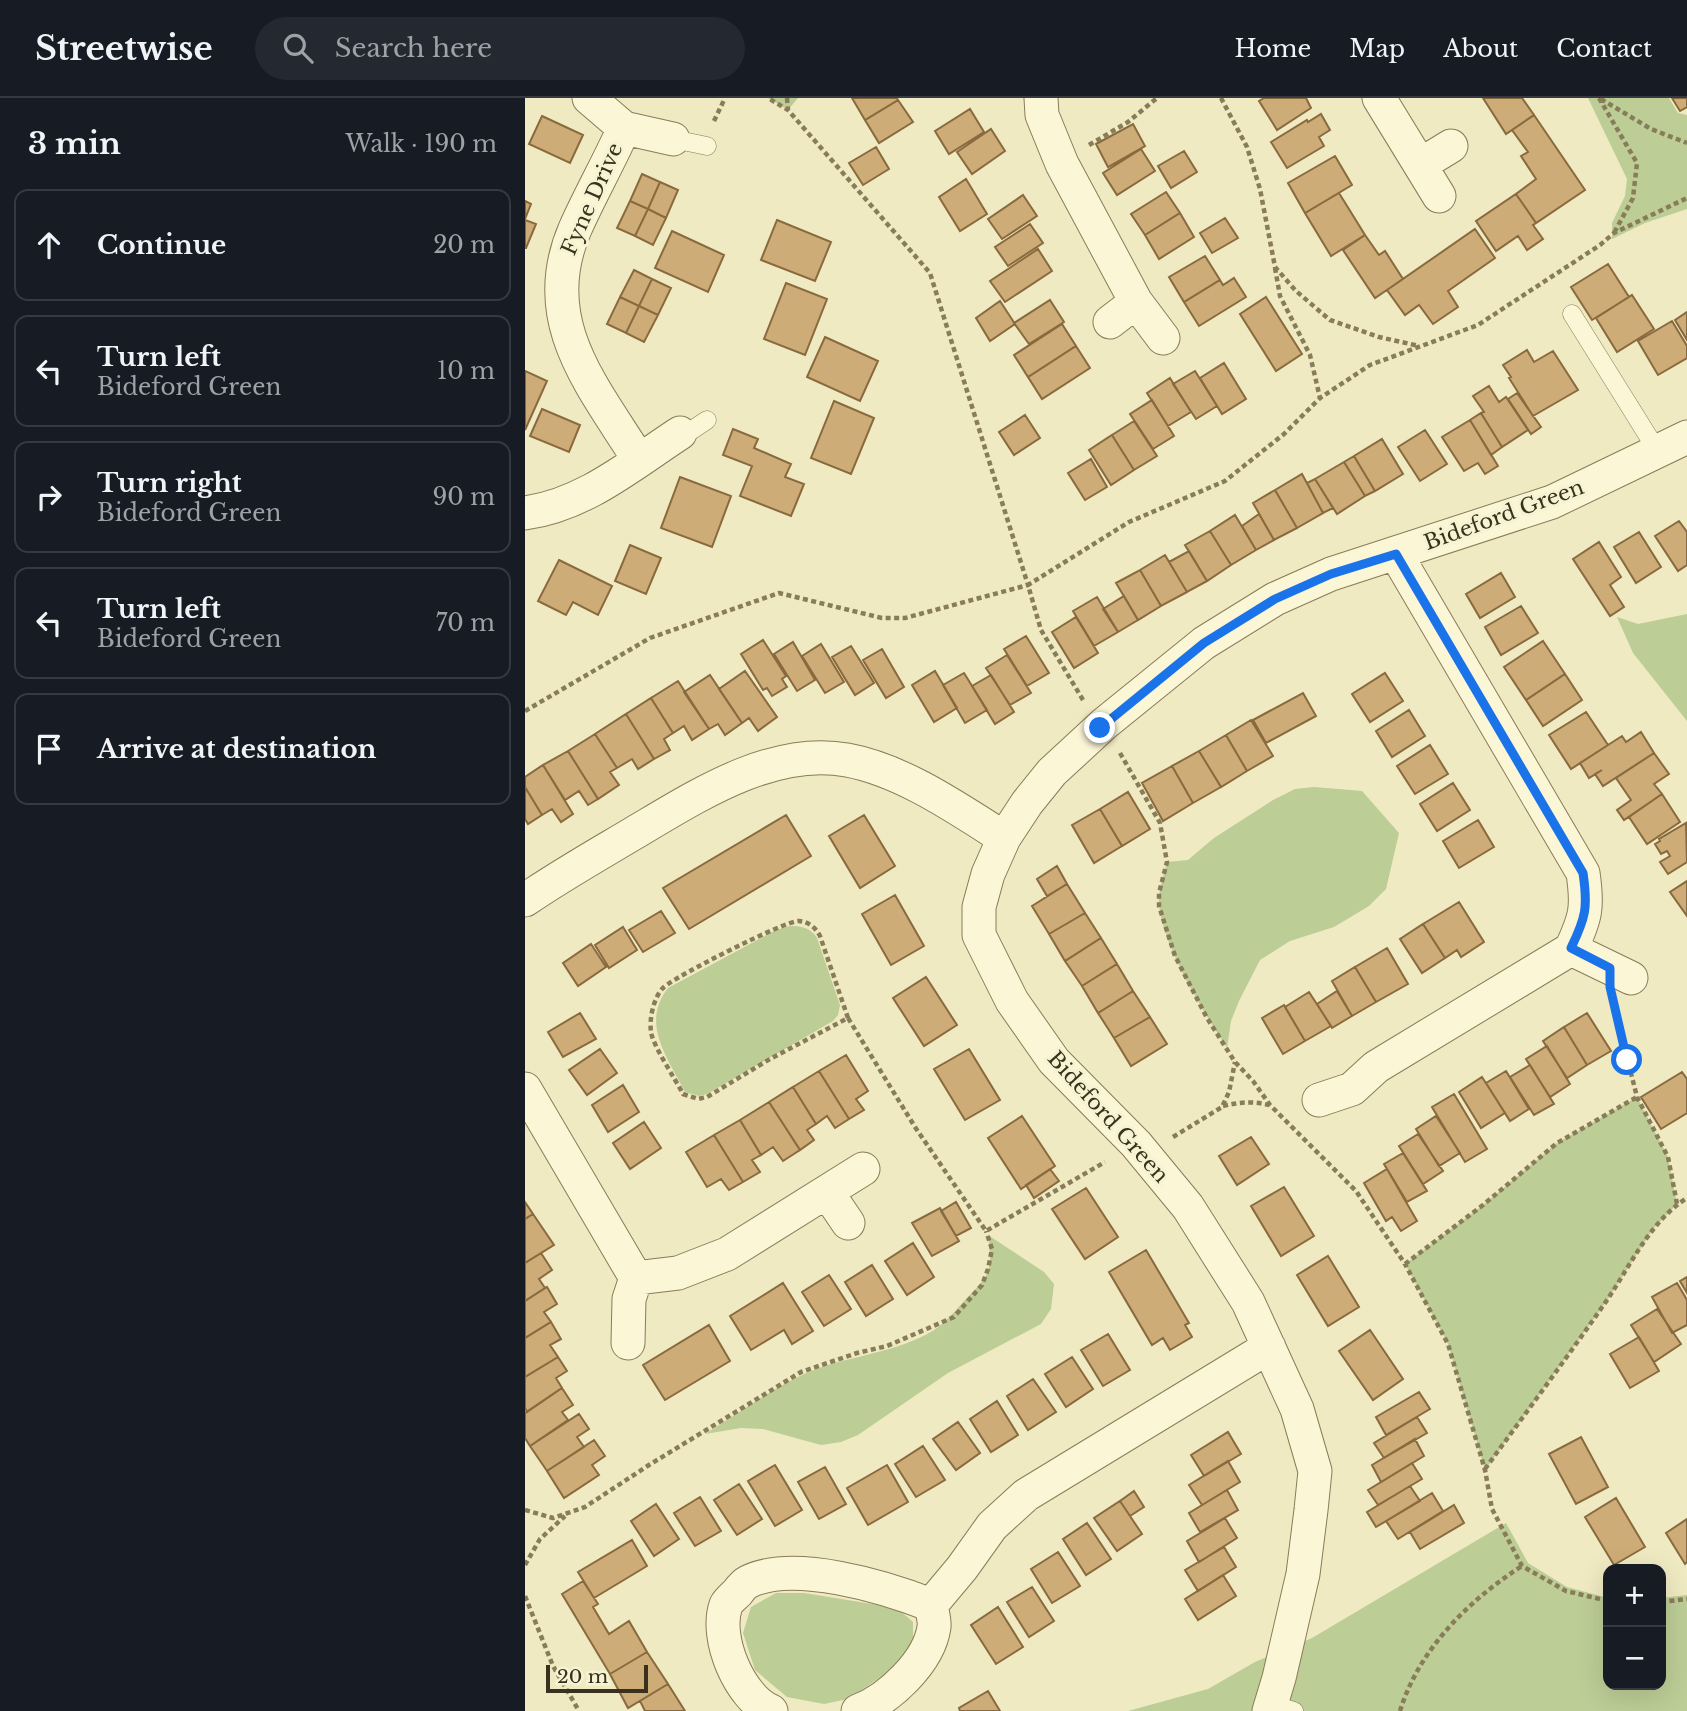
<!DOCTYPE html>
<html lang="en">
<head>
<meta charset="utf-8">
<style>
  :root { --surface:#171b24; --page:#242831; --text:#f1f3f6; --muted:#9ea1a6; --line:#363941 }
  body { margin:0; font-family:"Libre Baskerville",serif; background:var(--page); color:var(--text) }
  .controls { position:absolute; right:21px; bottom:21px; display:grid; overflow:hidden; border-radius:14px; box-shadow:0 7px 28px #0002 }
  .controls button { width:63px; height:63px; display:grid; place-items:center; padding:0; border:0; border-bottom:2px solid var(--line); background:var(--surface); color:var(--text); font:35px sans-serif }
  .scale { position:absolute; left:21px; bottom:18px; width:102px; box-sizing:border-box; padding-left:7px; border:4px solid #39301d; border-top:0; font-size:19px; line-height:24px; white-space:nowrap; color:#39301d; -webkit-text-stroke:5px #f6f3d2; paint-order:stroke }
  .stop { position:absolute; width:21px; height:21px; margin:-16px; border:5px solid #1a73e8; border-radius:50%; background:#fff }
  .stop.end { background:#1a73e8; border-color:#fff; box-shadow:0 2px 7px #0008 }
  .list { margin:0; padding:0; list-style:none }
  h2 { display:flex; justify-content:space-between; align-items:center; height:91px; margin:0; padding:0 28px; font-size:30px }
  h2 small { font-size:23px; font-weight:400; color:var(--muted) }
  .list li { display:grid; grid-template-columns:46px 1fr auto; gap:21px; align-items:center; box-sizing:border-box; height:112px; margin:0 14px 14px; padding:0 14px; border:2px solid var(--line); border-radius:14px }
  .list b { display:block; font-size:26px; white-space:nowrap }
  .list p { margin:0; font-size:23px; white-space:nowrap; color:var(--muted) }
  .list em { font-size:23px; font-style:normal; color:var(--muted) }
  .icon { flex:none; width:38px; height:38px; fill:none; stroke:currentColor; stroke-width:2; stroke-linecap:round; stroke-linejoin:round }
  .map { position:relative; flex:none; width:1162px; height:1613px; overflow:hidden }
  header { display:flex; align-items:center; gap:42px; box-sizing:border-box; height:98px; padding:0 35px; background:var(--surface); border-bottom:2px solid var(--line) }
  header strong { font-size:33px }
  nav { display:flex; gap:38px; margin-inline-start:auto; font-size:24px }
  .search { width:490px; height:63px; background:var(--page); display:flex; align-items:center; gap:18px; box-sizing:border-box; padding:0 24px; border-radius:38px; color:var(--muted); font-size:26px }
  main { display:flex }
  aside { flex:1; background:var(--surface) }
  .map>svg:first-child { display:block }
</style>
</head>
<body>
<header>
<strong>Streetwise</strong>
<div class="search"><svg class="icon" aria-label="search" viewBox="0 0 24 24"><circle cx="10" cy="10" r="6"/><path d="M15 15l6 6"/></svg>Search here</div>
<nav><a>Home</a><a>Map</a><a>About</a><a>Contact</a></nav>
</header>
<main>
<aside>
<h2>3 min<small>Walk · 190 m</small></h2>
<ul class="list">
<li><svg class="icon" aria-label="ahead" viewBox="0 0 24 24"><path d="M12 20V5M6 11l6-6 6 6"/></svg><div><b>Continue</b></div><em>20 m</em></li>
<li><svg class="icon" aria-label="left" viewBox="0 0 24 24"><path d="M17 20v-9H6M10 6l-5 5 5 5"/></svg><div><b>Turn left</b><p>Bideford Green</p></div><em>10 m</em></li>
<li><svg class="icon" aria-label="right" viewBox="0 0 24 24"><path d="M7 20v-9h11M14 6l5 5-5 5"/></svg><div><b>Turn right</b><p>Bideford Green</p></div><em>90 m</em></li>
<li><svg class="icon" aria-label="left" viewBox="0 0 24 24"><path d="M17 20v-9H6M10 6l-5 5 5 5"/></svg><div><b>Turn left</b><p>Bideford Green</p></div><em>70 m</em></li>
<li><svg class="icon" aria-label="arrive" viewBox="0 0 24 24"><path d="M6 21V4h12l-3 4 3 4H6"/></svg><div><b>Arrive at destination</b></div></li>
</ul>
</aside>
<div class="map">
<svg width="1162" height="1613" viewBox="0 0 1162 1613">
  <rect width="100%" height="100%" fill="#efeac2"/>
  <path fill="#bccd96" d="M243 0H273L263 12Z
    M1063 0H1144L1153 15 1162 17V111L1120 125 1087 141V125L1100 98 1102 81Z
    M1162 516V623L1108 555 1092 519 1113 526Z
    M789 689 837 693 874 735 861 791 844 808 809 829 765 843 735 862 714 903 706 923 702 950C678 913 639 851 634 807 633 792 639 777 642 764L663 762 689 740 748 702 770 691Z
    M265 828C277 828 286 830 292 840L315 907 313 917 308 923 182 996 174 998 160 994C143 960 115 926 143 890L251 832Z
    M1112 999 1143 1059 1152 1106 1128 1131 1081 1204 960 1372 923 1246 880 1166 958 1107 1032 1045Z
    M463 1137 519 1174 529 1186 526 1211 516 1226 423 1275 333 1337 316 1344 296 1347 238 1331 216 1330 180 1336C212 1316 243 1293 277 1277 317 1258 364 1257 404 1235 418 1228 429 1214 439 1203 465 1176 468 1175 463 1137Z
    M981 1425 1003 1465 1042 1489 1083 1500V1587H1136V1500L1162 1497V1613H603L683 1591 730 1564 787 1540Z
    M251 1495H279L372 1510 388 1524V1542L375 1566 323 1601 299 1606 262 1599 230 1572 218 1535 226 1509Z"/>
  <path fill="#ceac77" stroke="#896a3e" stroke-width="2" d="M327 0H372L373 2 340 22Z
    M739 0H781L786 10 752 32 734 3Z
    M958 0H997L1009 17 981 36Z
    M1147 0H1162V9L1155 13Z
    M373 2 388 24 354 45 340 22Z
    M445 11 459 34 424 56 410 33Z
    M796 16 805 32 794 39 799 48 762 70 746 44 782 22 783 24Z
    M1009 17 1060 92 1011 125 991 96 1011 81 996 58 1003 54 987 32Z
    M17 18 58 37 45 65 4 46Z
    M608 26 620 48 583 69 571 46Z
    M466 31 480 53 447 76 432 54Z
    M351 49 364 71 338 87 324 65Z
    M616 51 630 73 592 97 578 75Z
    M659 53 672 74 646 90 633 68Z
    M810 58 827 87 780 115 763 85Z
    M117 76 135 84 123 111 105 103Z
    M441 81 462 116 435 133 414 99Z
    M135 84 153 92 141 120 123 111Z
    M641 94 655 115 620 137 606 116Z
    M814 95 840 137 806 158 780 115Z
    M991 96 1011 125 1008 127 1018 141 1002 152 993 138 971 153 951 123Z
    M498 97 512 118 477 141 463 121Z
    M0 103 6 106 0 121Z
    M105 103 123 111 110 138 92 130Z
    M123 111 141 120 128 147 110 138Z
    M655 115 669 139 634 161 620 137Z
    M700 120 713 140 687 155 675 135Z
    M0 122 11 126 1 150H0Z
    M252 122 306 144 290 183 236 162Z
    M505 126 518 145 483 168 470 149Z
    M950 131 970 160 923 193 933 209 908 226 894 207 880 217 862 192Z
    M147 133 199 157 183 194 130 170Z
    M840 137 854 157 860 153 878 181 850 200 818 152Z
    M513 151 527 173 480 204 465 183Z
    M680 158 695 182 659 204 644 179Z
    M1083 166 1104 199 1067 222 1046 189Z
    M109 172 127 181 114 208 95 199Z
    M709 180 721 199 674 228 659 204 695 182 698 187Z
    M127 181 146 190 133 217 114 208Z
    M261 185 302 201 280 257 239 241Z
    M1107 197 1129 231 1092 254 1071 220Z
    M95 199 114 208 101 235 82 226Z
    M741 199 777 256 751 273 715 216Z
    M525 202 539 224 504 246 489 225Z
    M475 203 490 226 465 243 451 220Z
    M114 208 133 217 119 244 101 235Z
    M1162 214V242L1150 222Z
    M1147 223 1162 248V260L1133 277 1113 243Z
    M537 226 551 248 503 279 489 257Z
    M300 239 353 263 335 303 282 279Z
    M551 248 565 270 517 301 503 279Z
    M1002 252 1009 264 1028 253 1053 292 1008 318 984 280 986 279 978 267Z
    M699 265 721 301 697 316 675 280Z
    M0 273 22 283 0 332Z
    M670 273 692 308 671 321 648 286Z
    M645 280 666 314 643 328 622 295Z
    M964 288 974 304 981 299 1003 332 977 349 956 315 959 314 948 298Z
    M992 295 1016 329 1006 336 983 301Z
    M627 302 649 338 628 351 605 316Z
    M309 303 349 320 326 376 286 360Z
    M17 311 55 327 44 354 5 338Z
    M956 315 977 349 966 357 945 322Z
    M500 317 515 340 489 357 474 334Z
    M945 322 973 368 960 376 953 365 939 373 917 339Z
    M609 323 632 358 609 372 587 337Z
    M208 331 233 341 229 350 266 366 260 379 279 386 266 418 215 398 227 368 198 357Z
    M900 332 922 366 895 383 873 349Z
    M587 337 609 372 586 387 564 352Z
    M857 341 878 376 850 393 829 358Z
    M829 358 850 393 840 398 819 364Z
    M566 361 582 389 560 402 543 375Z
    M819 364 840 398 812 416 790 381Z
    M777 376 798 415 772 430 750 392Z
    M155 379 206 398 187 449 136 430Z
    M790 381 808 410 798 415 782 385Z
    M750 392 772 430 749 442 728 405Z
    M734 416 749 442 731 452 717 428Z
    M710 417 731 452 706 467 685 433Z
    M1154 423 1162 434V467L1153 473 1130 438Z
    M685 433 706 467 682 483 660 447Z
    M1114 434 1136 469 1111 485 1089 449Z
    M1074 444 1096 479 1085 487 1099 509 1085 518 1048 461Z
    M105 447 136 460 121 496 90 483Z
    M664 453 682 483 662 494 644 464Z
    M640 457 662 494 636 508 615 472Z
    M34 462 87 488 73 517 48 504 41 517 13 503Z
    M615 472 636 508 613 522 591 485Z
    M976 475 990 499 955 520 941 496Z
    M599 498 613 522 593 534 578 511Z
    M572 499 593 534 569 548 548 513Z
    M996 508 1013 535 976 557 960 529Z
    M551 519 573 555 549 570 527 534Z
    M501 538 524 575 502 588 479 551Z
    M238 542 261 578 257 581 262 589 247 598 242 590 238 592 216 556Z
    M1018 543 1040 576 1001 602 979 569Z
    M268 544 290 582 272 593 249 556Z
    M296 546 319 584 300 595 277 558Z
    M326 548 349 585 330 597 307 559Z
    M357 551 379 589 361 600 338 562Z
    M482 557 506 595 485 607 461 570Z
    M220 573 252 619 233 633 224 620 217 625 194 591Z
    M410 573 432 610 409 624 387 587Z
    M439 575 462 612 440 625 418 587Z
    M860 575 878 603 845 624 827 596Z
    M1040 576 1057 602 1018 628 1001 602Z
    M185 577 217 625 200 637 193 626 184 631 159 594Z
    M466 577 489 614 470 626 447 588Z
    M153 583 184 631 167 642 159 628 148 635 126 600Z
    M778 595 791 618 741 645 728 622Z
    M126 600 148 635 139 641 145 652 129 661 101 616Z
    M884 612 900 638 867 659 851 633Z
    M1061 614 1083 647 1046 671 1024 637Z
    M101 616 129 661 113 671 107 661 92 670 70 636Z
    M726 622 748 658 722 673 701 637Z
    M1116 634 1129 655 1078 688 1070 676 1077 672 1064 680 1055 665 1097 638 1101 644Z
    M70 636 92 670 85 674 94 687 73 701 43 653Z
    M701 637 722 673 696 689 674 653Z
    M905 647 923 676 890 696 872 668Z
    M43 653 73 701 63 707 54 693 40 702 18 667Z
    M674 653 696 689 668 705 647 668Z
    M1129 655 1144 676 1129 686 1137 696 1099 722 1092 712 1106 702 1091 680Z
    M18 667 48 716 36 724 27 711 17 717 0 689V679Z
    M647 668 668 705 638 723 617 685Z
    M928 685 945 712 912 733 895 706Z
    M0 689 17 717 3 726 0 721Z
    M603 694 625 731 597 748 575 711Z
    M1137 696 1155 724 1122 746 1104 719Z
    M575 711 597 748 569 765 547 727Z
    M261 717 286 758 164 831 138 790Z
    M339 717 370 768 335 790 304 738Z
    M953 722 969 749 934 770 918 743Z
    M1161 725 1162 764 1143 776 1135 764 1145 758 1142 753 1136 756 1130 746 1135 743 1134 741Z
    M532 768 542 786 522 798 512 781Z
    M1162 783V818L1145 794Z
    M542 786 560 815 524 836 507 808Z
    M370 797 399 848 366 867 337 816Z
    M934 804 959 844 936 859 932 852 920 860 898 826Z
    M136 813 150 835 118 854 104 832Z
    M560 815 576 840 540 863 524 836Z
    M898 826 920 860 897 875 875 841Z
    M98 829 112 852 84 870 70 847Z
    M576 840 592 866 557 888 540 863Z
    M66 846 81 869 53 888 38 865Z
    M862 850 883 886 851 904 830 869Z
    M592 866 608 893 573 915 557 888Z
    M830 869 851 904 827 918 807 883Z
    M401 879 432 927 399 948 368 900Z
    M608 893 625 919 589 940 573 915Z
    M812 893 827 918 807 930 792 906Z
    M784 894 806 928 780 943 760 909Z
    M759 907 780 943 758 956 737 920Z
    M55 915 71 941 38 959 23 934Z
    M1062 915 1086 953 1062 967 1039 929Z
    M625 919 642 946 606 968 589 940Z
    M1039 929 1062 967 1042 980 1018 943Z
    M1022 948 1045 986 1025 999 1001 961Z
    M75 951 92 975 62 997 44 972Z
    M444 951 475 1002 440 1022 409 971Z
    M321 957 343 993 331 1001 339 1012 324 1021 294 973Z
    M1005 967 1029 1006 1009 1017 985 979Z
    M294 973 324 1021 310 1030 302 1018 291 1026 268 989Z
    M981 973 1004 1011 985 1023 961 985Z
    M1157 974 1162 981V1015L1136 1031 1116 999Z
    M957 979 980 1015 956 1030 934 994Z
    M98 987 114 1014 83 1034 67 1007Z
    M268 989 291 1026 282 1032 289 1042 275 1052 244 1004Z
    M929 996 962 1051 940 1064 907 1009Z
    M244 1004 275 1052 258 1063 248 1049 236 1057 215 1022Z
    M497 1018 530 1068 496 1091 463 1040Z
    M911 1018 935 1055 914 1068 891 1031Z
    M215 1022 236 1057 227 1062 235 1074 218 1084 189 1037Z
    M119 1024 136 1050 105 1071 88 1045Z
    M893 1036 918 1073 898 1086 874 1048Z
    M189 1037 218 1084 204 1092 196 1081 182 1089 161 1054Z
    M726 1039 744 1066 712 1087 694 1058Z
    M878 1055 902 1093 882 1104 859 1066Z
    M525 1071 534 1083 509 1100 501 1087Z
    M862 1071 892 1123 876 1133 867 1119 861 1123 839 1085Z
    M759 1089 789 1138 756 1158 726 1108Z
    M561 1090 593 1139 560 1161 527 1111Z
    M0 1104 8 1116 0 1121Z
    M431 1104 446 1130 431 1138 416 1113Z
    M415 1110 434 1143 407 1158 387 1125Z
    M8 1116 29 1147 0 1165V1121Z
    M388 1145 409 1179 382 1197 360 1163Z
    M621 1152 664 1225 660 1227 667 1239 645 1252 638 1240 627 1247 584 1174Z
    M16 1155 27 1172 14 1181 20 1190 0 1203V1165Z
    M803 1158 834 1209 803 1228 772 1177Z
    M347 1167 368 1201 341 1218 320 1184Z
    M304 1177 326 1211 299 1228 277 1194Z
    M1162 1179V1195L1155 1183Z
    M258 1185 288 1233 267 1246 259 1232 226 1252 205 1218Z
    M1152 1185 1162 1202V1227L1147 1235 1127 1199Z
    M22 1189 32 1206 19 1214 26 1224 0 1240V1203Z
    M1132 1211 1156 1246 1129 1264 1106 1227Z
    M26 1224 36 1241 25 1247 33 1259 0 1279V1240Z
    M184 1227 205 1263 140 1302 118 1267Z
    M845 1232 878 1281 848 1302 814 1253Z
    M583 1236 605 1272 578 1288 556 1252Z
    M1114 1239 1134 1273 1105 1290 1085 1256Z
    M33 1259 42 1273 31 1280 37 1290 2 1314 0 1310V1279Z
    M547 1259 568 1291 541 1309 520 1276Z
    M508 1281 531 1314 503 1332 482 1298Z
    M37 1290 48 1307 37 1314 43 1322 5 1348 0 1340V1315Z
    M894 1294 905 1311 861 1337 851 1319Z
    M472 1303 493 1337 466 1354 445 1321Z
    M54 1316 64 1331 52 1339 59 1349 22 1373 5 1348Z
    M892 1319 902 1335 859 1360 849 1345Z
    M433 1324 455 1355 431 1372 408 1341Z
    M703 1334 716 1356 679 1378 666 1357Z
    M1056 1339 1083 1389 1051 1406 1024 1356Z
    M890 1341 899 1358 856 1384 847 1367Z
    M69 1342 80 1358 67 1367 74 1377 39 1400 22 1373Z
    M398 1348 420 1382 391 1399 370 1366Z
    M703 1363 715 1384 677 1407 664 1387Z
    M887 1365 897 1381 853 1407 843 1392Z
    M250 1367 277 1412 250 1428 223 1383Z
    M362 1367 383 1404 343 1427 322 1390Z
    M300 1369 321 1406 294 1421 273 1384Z
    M214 1386 237 1421 212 1437 189 1402Z
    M885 1388 895 1403 851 1429 842 1414Z
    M702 1392 713 1412 675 1434 664 1415Z
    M609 1393 619 1409 605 1418 595 1403Z
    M907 1395 918 1413 873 1441 861 1423Z
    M175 1399 196 1433 170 1448 149 1415Z
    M1091 1400 1120 1449 1089 1467 1060 1419Z
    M595 1403 617 1436 592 1453 569 1420Z
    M131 1406 154 1441 129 1458 106 1423Z
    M929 1407 939 1425 895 1451 885 1434Z
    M700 1420 712 1440 674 1464 662 1443Z
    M1162 1421V1464L1160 1466 1141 1435Z
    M562 1425 586 1461 561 1477 538 1441Z
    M107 1442 122 1468 69 1500 53 1474Z
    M699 1449 711 1469 673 1493 660 1472Z
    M533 1454 555 1488 527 1505 506 1471Z
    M698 1477 711 1498 673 1522 660 1501Z
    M58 1483 73 1506 68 1509 84 1536 104 1523 122 1554 85 1576 37 1496Z
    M507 1489 529 1523 504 1539 482 1504Z
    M473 1509 498 1549 471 1566 446 1527Z
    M122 1554 143 1586 103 1610 85 1576Z
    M143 1586 160 1613H120L115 1603Z
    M463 1593 475 1613H435L434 1610Z"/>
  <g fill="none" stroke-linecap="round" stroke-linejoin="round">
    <g stroke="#897c59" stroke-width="19">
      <path id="lane" d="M148 41 182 48
        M1047 216 1133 354
        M155 335 167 332 182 322
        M746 1606 769 1613"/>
    </g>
    <g stroke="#897c59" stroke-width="35">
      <path id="street" d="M64 0 99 30 148 41
        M516 0 517 17 537 66 611 204 638 240
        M854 0 914 98
        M99 30C84 64 65 97 50 131 10 223 68 288 114 362
        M895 67 926 48
        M585 224 611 204
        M0 415C59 407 106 367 155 335
        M0 802C35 778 72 757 109 735 170 699 247 648 322 662 377 672 432 710 479 740
        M1046 851 1106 880
        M0 991 111 1180 153 1175 202 1156 338 1071
        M794 1002 827 991 851 969 1046 851C1061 819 1063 809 1058 775L871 456
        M302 1094 323 1125
        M103 1245 104 1201 111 1180
        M406 1507 437 1470 467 1428 501 1397 744 1249
        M246 1613C215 1600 189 1540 201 1507 203 1503 209 1498 212 1495 215 1491 219 1486 223 1484 268 1461 360 1489 406 1507
        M333 1613C364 1601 404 1564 409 1529 410 1523 407 1514 406 1507
        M744 1613 754 1580 778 1476 786 1412 790 1373 772 1311 723 1204 663 1109 611 1046 529 963 487 903 454 837V809L463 776 479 740 502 705 527 674 579 626 679 545 750 501 806 476 1027 404 1162 339"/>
    </g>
    <path stroke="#897c59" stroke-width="4.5" stroke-dasharray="5 3.5" stroke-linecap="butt" d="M262 0 263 12
      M696 0 722 49 735 91 750 169 771 193 805 222 854 239 894 248
      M1074 0 1112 65 1108 100 1089 135
      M1076 1 1126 31 1162 45
      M189 23 200 0
      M564 47 603 24 632 0
      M750 170 755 198 785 257 795 300
      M558 602 516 532 503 487 604 424 700 383 759 336 795 300 845 267 953 227 1075 147 1089 135 1162 100
      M0 613 125 540 254 495 357 520H380L503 487 405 175 263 12 243 0
      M595 655 635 725 642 764 634 795V808L650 858 682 920 710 964 728 983 745 1007 831 1093 880 1166 923 1246 960 1372 967 1411 997 1468 1041 1493 1083 1503
      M1089 908 1112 999 1143 1059 1152 1106
      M323 920 295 838C290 829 284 824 274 823 261 822 151 878 139 889 129 898 124 920 126 934 128 948 151 982 158 996L173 1001 182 999 245 961 323 920 390 1029 461 1133 580 1064
      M698 1008C715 1004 728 1003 744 1007
      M648 1039 697 1009 704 994 710 964
      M880 1166 958 1107 1032 1045 1112 999
      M960 1371C1000 1316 1041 1261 1080 1205 1105 1169 1124 1124 1162 1100
      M0 1412 28 1420 60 1409 124 1367 276 1274 332 1255 362 1248 429 1219 457 1187 463 1171 467 1151 461 1133
      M0 1467 15 1441 40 1418
      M0 1498 28 1568 54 1613
      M1136 1504 1162 1501
      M875 1613C894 1551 944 1502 997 1468"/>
    <use href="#lane" stroke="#faf6d6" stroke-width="18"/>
    <use href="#street" stroke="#faf6d6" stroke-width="33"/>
  </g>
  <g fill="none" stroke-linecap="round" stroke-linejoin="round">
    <path stroke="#1a73e8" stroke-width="9" d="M575 630 679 545 750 501 806 476 871 456 1058 775C1063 809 1061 819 1046 850L1085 870V889L1102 962"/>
  </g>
  <g text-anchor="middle" stroke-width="6" stroke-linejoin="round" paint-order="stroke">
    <g font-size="21" fill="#39301d" stroke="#f6f3d2">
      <text transform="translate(67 101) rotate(-66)" y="7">Fyne Drive</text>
      <text transform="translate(979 417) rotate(-20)" y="7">Bideford Green</text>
      <text transform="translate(583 1019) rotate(48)" y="7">Bideford Green</text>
    </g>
  </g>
</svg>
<div class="controls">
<button>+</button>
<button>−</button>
</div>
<div class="scale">20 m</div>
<div class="stop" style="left:1102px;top:962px"></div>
<div class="stop end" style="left:575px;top:630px"></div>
</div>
</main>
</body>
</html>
